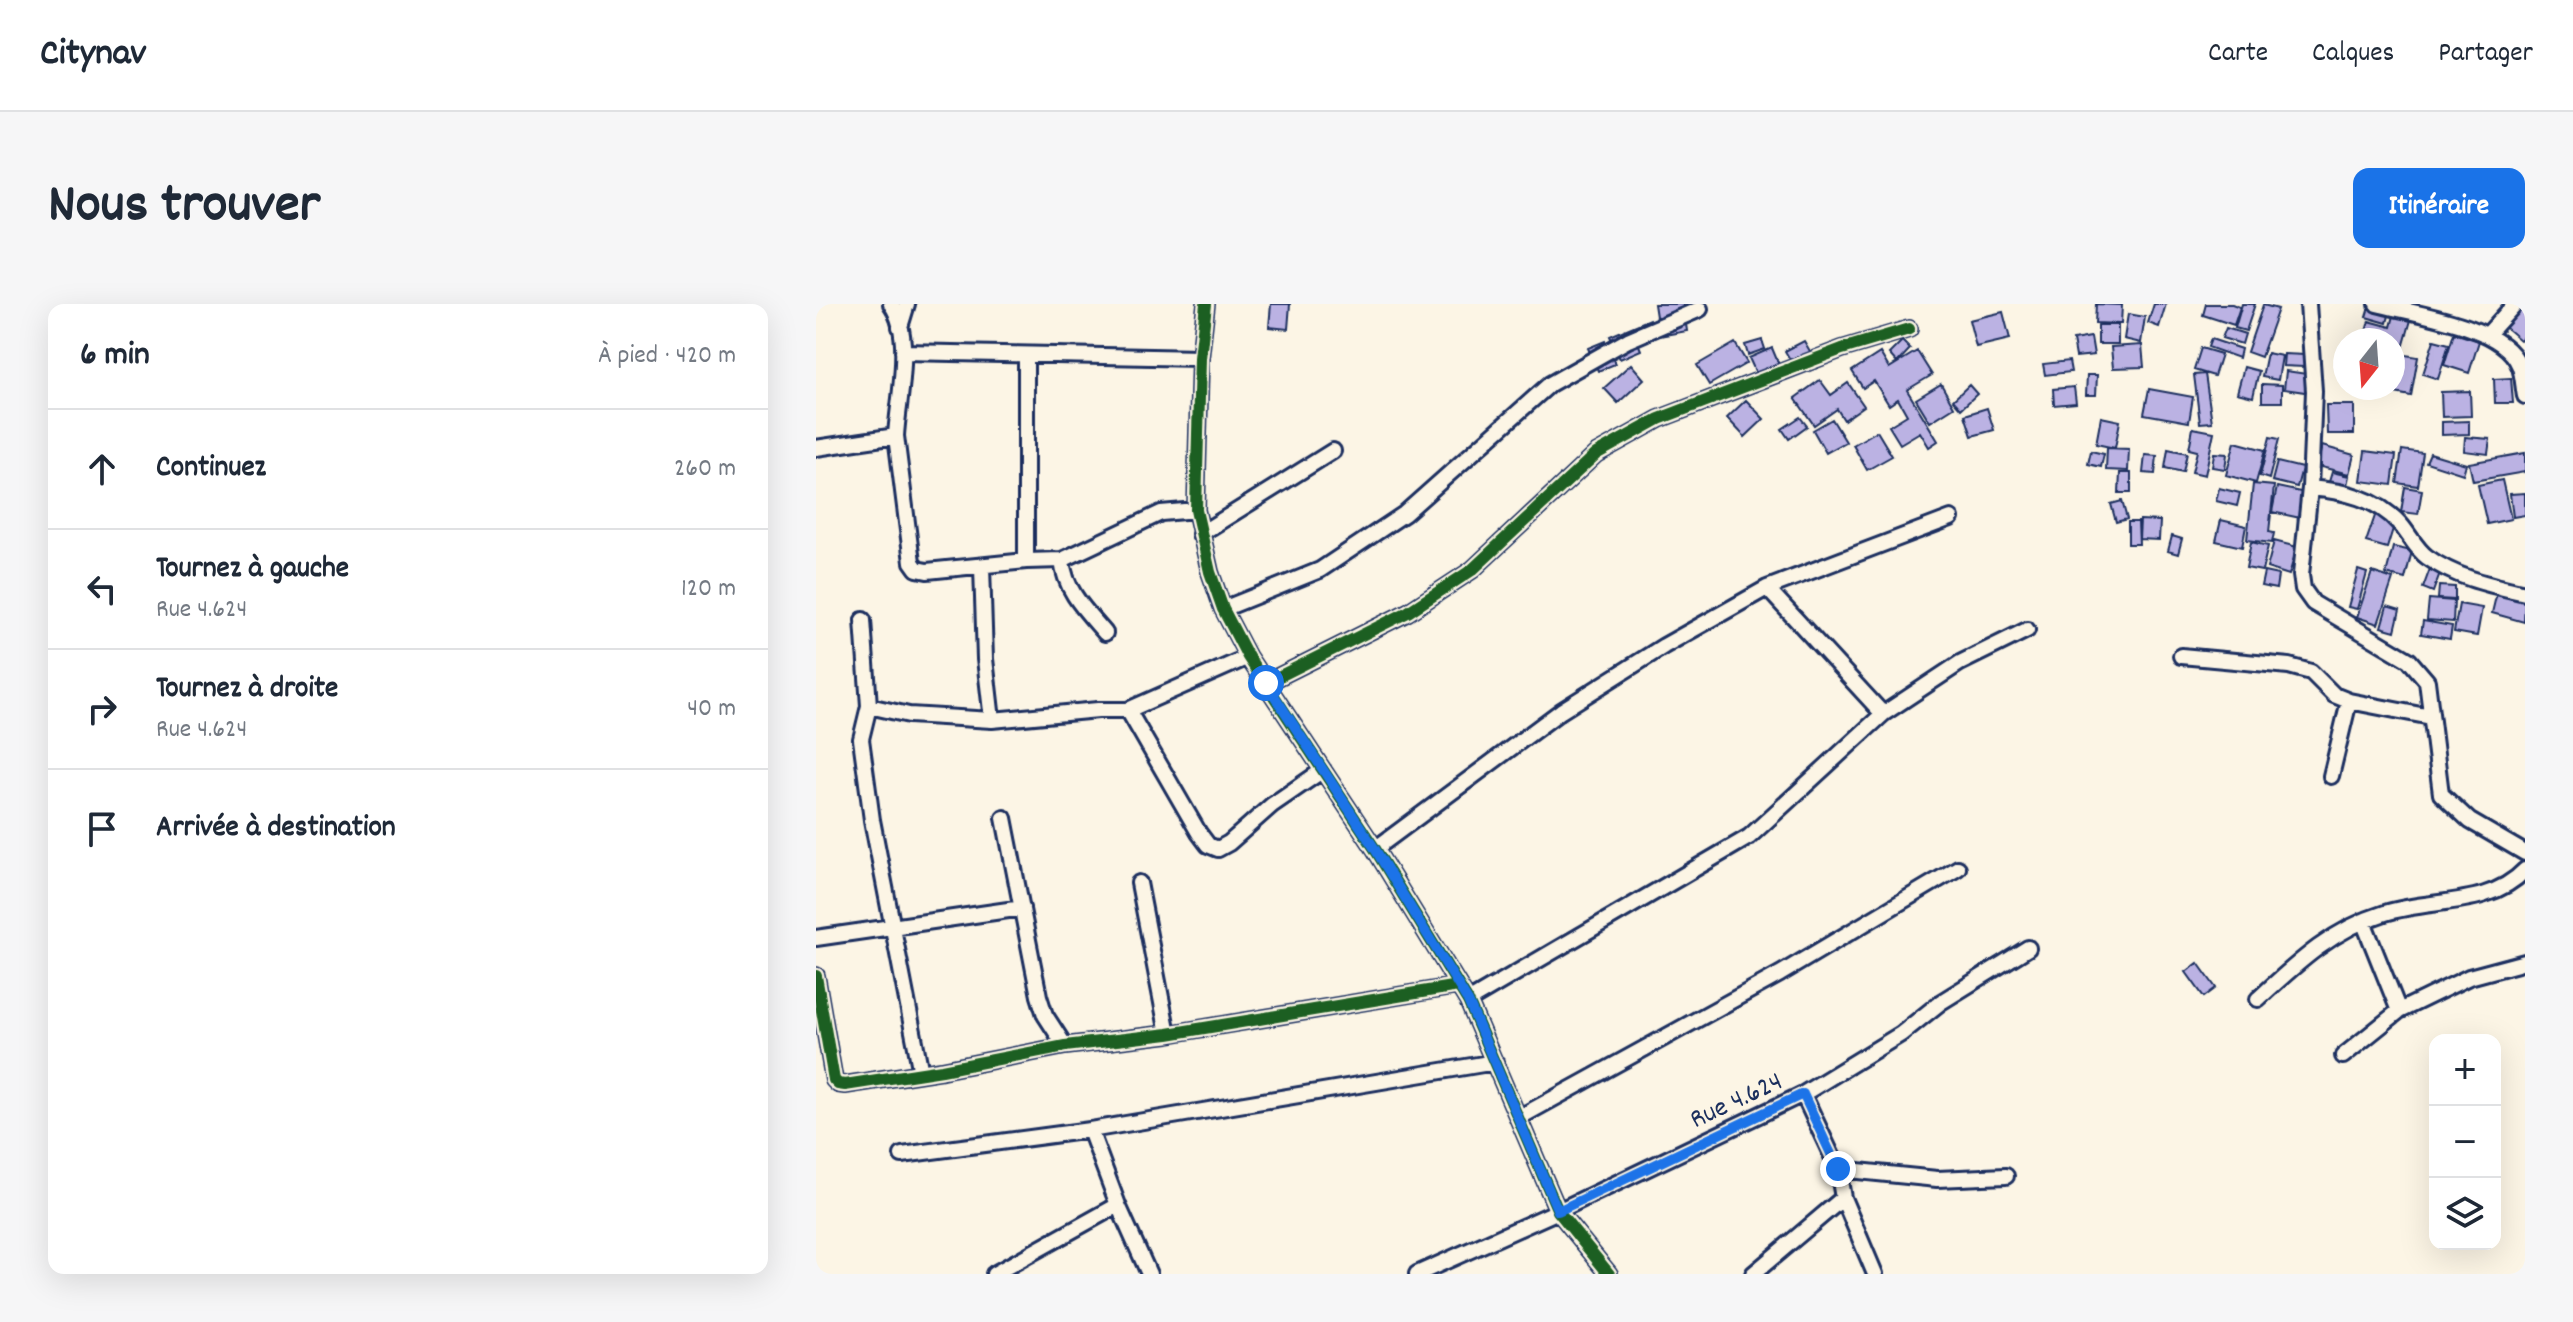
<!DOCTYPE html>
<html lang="fr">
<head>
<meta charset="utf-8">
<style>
  :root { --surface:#fff; --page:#f6f6f7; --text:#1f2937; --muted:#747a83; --line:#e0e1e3; --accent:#1a73e8 }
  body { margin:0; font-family:Dekko,sans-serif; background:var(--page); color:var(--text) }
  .controls { position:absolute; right:24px; bottom:24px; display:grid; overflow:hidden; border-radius:16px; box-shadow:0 8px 32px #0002 }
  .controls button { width:72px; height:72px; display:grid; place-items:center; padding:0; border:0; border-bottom:2px solid var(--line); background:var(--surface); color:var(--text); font:40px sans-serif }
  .compass { position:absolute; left:1517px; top:24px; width:72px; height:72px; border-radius:50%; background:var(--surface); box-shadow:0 8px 32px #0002; rotate:197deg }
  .stop { position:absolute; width:24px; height:24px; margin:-18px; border:6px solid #1a73e8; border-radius:50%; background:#fff }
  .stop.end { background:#1a73e8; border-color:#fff; box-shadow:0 2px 8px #0008 }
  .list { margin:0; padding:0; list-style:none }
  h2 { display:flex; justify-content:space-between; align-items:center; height:104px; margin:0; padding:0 32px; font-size:34px }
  h2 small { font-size:26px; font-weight:400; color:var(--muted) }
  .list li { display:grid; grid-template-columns:52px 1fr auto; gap:24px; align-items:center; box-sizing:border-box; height:120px; padding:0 32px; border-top:2px solid var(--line) }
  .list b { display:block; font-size:30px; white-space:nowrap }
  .list p { margin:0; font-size:26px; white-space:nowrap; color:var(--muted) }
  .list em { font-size:26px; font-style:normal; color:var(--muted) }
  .icon { flex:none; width:44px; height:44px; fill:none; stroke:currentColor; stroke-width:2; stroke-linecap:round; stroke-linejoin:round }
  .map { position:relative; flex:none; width:1709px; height:970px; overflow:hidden; border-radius:16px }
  header { display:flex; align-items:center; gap:48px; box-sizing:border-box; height:112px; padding:0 40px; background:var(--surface); border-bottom:2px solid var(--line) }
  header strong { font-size:38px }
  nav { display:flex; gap:44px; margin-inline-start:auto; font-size:28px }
  .intro { display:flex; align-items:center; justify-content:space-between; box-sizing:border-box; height:192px; padding:0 48px }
  h1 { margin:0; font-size:56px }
  .button { padding:20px 36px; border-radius:16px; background:var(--accent); color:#fff; font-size:28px; font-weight:700 }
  main { display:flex; gap:48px; padding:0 48px }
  aside { flex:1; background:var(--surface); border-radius:16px; box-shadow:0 8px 32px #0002 }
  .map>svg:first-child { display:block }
</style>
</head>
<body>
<header>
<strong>Citynav</strong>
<nav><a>Carte</a><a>Calques</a><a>Partager</a></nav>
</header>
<div class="intro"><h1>Nous trouver</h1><a class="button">Itinéraire</a></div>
<main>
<aside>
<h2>6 min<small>À pied · 420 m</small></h2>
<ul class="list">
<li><svg class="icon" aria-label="ahead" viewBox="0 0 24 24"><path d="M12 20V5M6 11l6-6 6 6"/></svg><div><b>Continuez</b></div><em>260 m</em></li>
<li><svg class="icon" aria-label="left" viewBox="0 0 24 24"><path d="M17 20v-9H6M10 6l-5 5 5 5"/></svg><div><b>Tournez à gauche</b><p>Rue 4.624</p></div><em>120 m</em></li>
<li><svg class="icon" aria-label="right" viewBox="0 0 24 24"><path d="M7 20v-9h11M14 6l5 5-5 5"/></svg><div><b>Tournez à droite</b><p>Rue 4.624</p></div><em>40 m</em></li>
<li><svg class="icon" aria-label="arrive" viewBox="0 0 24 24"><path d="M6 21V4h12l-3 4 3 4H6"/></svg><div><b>Arrivée à destination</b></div></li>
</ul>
</aside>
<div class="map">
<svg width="1709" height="970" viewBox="0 0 1709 970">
  <rect width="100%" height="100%" fill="#fcf5e5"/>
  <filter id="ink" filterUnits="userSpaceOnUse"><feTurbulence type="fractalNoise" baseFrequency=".0125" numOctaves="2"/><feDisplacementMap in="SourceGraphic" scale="16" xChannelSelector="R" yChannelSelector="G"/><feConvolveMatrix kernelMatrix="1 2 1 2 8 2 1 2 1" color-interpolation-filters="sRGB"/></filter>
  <g filter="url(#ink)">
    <path fill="#bbb2e3" stroke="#1b2f5e" stroke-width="2" d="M455 0H474L472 25 453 23Z
      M838 0H867L871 27 843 32Z
      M1280 0 1306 1 1305 20 1279 19Z
      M1338 0H1350L1343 23 1332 19Z
      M1390 0H1416L1424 3 1418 21 1387 11Z
      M1426 0H1439L1430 27 1419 24Z
      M1554 0H1576L1571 19 1550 13Z
      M1701 0H1709V31L1704 36 1684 19Z
      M1447 1 1462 5 1445 53 1431 48Z
      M1580 4 1597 9 1587 44 1577 41V36H1564L1549 31 1553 17 1575 23Z
      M1187 8 1194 35 1160 43 1153 16Z
      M1312 10 1329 13 1325 39 1308 35Z
      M834 15 838 26 820 34 825 46 804 55 794 32Z
      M1282 21H1302V40H1282Z
      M1410 24 1429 30 1426 40 1406 34Z
      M1638 29 1663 37 1653 69 1628 61Z
      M1275 33 1278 51 1260 53 1257 36Z
      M1395 35 1425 45 1423 54 1392 43Z
      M946 36 949 45 932 51 929 41Z
      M1618 36 1633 40 1622 75 1607 70Z
      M789 37 799 60 782 67 772 44Z
      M988 37 1001 59 982 69 969 47Z
      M1086 37 1094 45 1081 59 1073 50Z
      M919 39 931 59 893 81 881 61Z
      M1326 41 1328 63 1297 64 1295 43Z
      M956 44 966 68 944 78 933 54Z
      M1385 44 1405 50 1398 72 1378 66Z
      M1101 47 1116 71 1091 86 1122 137 1113 143 1104 128 1084 140 1073 122 1091 111 1082 95 1073 101 1058 77 1047 84 1036 67 1064 49 1073 64Z
      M1451 49 1466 52 1462 76 1446 73Z
      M1577 49 1602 53 1595 92 1557 85 1577 84Z
      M1468 50 1489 51 1488 63 1467 62Z
      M1253 57 1255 68 1229 71 1227 60Z
      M815 60 828 75 802 99 788 84Z
      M1428 63 1443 67 1437 93 1421 89Z
      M1470 67 1491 70 1489 88 1468 85Z
      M1389 70 1396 118 1384 119 1378 71Z
      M1271 71H1281L1280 91H1270Z
      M1695 74 1697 99H1679L1678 75Z
      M1004 76 1015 91 1032 79 1048 102 1028 116 1021 105 998 121 979 94Z
      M1125 80 1138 103 1114 118 1100 95Z
      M1446 80 1466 81V98H1446Z
      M1153 81 1161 90 1145 105 1137 96Z
      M1258 83 1260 99 1238 101 1237 85Z
      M1333 85 1377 93 1373 118 1328 110Z
      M1654 87 1655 112 1626 113 1625 88Z
      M930 96 948 115 929 133 911 114Z
      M1510 101H1538V130H1511Z
      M1171 104 1178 126 1156 132 1149 111Z
      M984 113 991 122 973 135 966 125Z
      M1285 113 1304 117 1299 144 1280 140Z
      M1016 115 1030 138 1010 149 997 126Z
      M1653 117V130L1626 131V118Z
      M1377 124 1398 128 1389 171 1376 168 1381 147 1373 145Z
      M1061 127 1076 152 1051 166 1037 141Z
      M1454 133 1463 135 1453 175 1444 172Z
      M1649 133 1674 135 1672 150 1648 147Z
      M1419 138 1449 146 1440 179 1410 171Z
      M1506 142 1538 151 1533 170 1501 162Z
      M1291 144 1313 145 1312 167 1290 166Z
      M1352 145 1371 149 1367 168 1349 164Z
      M1586 146 1607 149 1602 182 1581 179Z
      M1275 147 1288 150 1285 163 1272 160Z
      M1549 147 1580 151 1576 181 1545 177Z
      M1398 149 1411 150 1409 165 1396 163Z
      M1614 149 1650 160 1647 170 1610 158Z
      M1709 149V168L1657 177 1653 159Z
      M1329 151 1341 152 1339 170 1327 169Z
      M1461 158 1486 164 1481 183 1456 177Z
      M1516 168 1533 172 1530 186 1512 181Z
      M1304 169H1315V189H1303Z
      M1686 176 1695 215 1671 220 1662 181Z
      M1437 180 1458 182 1453 228 1458 229 1456 239 1431 236Z
      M1461 183 1494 190 1489 215 1456 208Z
      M1589 183 1606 186 1602 210 1585 208Z
      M1403 184 1424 189 1421 202 1400 197Z
      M1709 189V211L1697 213 1694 190Z
      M1306 197 1311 215 1300 218 1295 200Z
      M1560 209 1580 215 1571 244 1550 238Z
      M1324 216 1344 217 1343 236 1323 235Z
      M1405 216 1430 222 1426 243 1400 237Z
      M1312 218H1322L1323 240H1312Z
      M1356 232 1366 235 1362 250 1352 247Z
      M1458 237 1481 243 1473 271 1451 264Z
      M1435 238 1452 242 1446 267 1430 264Z
      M1577 243 1596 247 1589 275 1570 270Z
      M1615 262 1625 266 1617 288 1607 284Z
      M1542 266 1551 269 1541 305 1532 303Z
      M1448 268 1462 271 1460 285 1445 282Z
      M1556 268 1577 275 1562 320 1541 313Z
      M1623 282 1639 283V296L1622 295Z
      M1681 288 1709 296 1708 318 1676 309Z
      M1613 295 1638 297 1637 318 1611 316Z
      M1643 300 1666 304 1661 332 1638 328Z
      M1571 302 1584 306 1579 327 1565 323Z
      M1607 317 1636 322 1634 335 1605 330Z
      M1382 659 1400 684 1388 693 1370 668Z"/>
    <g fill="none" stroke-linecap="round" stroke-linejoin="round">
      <g stroke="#1b2f5e" stroke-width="20">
        <path id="minor" d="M390 0 384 54 380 206 394 268 407 305 432 353 559 545 652 697 742 907 793 970
          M1492 0 1498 87 1494 184 1485 271 1487 285 1497 299 1593 356 1611 377 1625 490 1654 517 1709 549
          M1561 0C1599 10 1687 21 1703 61 1707 70 1707 82 1709 92
          M84 23 91 0
          M1672 30 1699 0
          M87 48 384 54
          M210 52V257L246 256 345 209 380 206
          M80 132 96 258 101 265 111 267 210 257
          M0 144 80 132C82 95 98 32 75 0
          M1494 184C1527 187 1561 194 1584 220 1593 230 1600 245 1611 253 1640 274 1675 281 1709 289
          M384 230 517 147
          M246 256C249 287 270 307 289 329
          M166 263 169 355 176 416
          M951 284 1067 410
          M407 305 504 266 588 210 734 80 812 36 884 5
          M47 316 53 402 45 435 56 516 105 769
          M1365 352 1473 362 1495 368 1518 391 1533 397 1615 413
          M450 379 592 308 656 266 780 150 843 115 1026 45 1093 25
          M53 402 93 411 176 416 282 406H312L432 353
          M312 406 383 529 392 541 402 545 413 539 456 501 507 466
          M1515 472 1533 397
          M188 514 223 692 229 711 249 742
          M559 545 745 407 848 342 951 284 1135 214
          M323 579 352 730
          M1547 617 1583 707
          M0 634 206 604
          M0 672 18 776 22 780 29 781 126 766 249 742 352 730 642 682
          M1442 695C1481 659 1517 625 1569 609 1616 594 1673 604 1709 566
          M652 697 933 533 1067 410 1144 359 1211 326
          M1527 752 1583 707 1653 673 1709 658
          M987 790 1085 730 1125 698 1212 644
          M704 813 964 670 1142 564
          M274 826 302 901 333 970
          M86 851 274 826 679 758
          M1022 865 1121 875 1190 872
          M178 970 302 901
          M601 970 742 907 987 790 1022 865 1027 894 1059 970
          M937 970 1027 894"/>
      </g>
      <use href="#minor" stroke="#fcf5e5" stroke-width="14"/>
      <g stroke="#fcf5e5" stroke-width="17">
        <path id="cycleway" d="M390 0 384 54 380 206 394 268 407 305 432 353 559 545 652 697 742 907 793 970
          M450 379 592 308 656 266 780 150 843 115 1026 45 1093 25
          M0 672 18 776 22 780 29 781 126 766 249 742 352 730 642 682"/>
      </g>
      <use href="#cycleway" stroke="#1b5e20" stroke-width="12"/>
    </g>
  </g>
  <g fill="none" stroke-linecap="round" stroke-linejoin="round" filter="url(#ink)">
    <path stroke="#1a73e8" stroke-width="10" d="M450 379 559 545 652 697 742 907 987 790 1022 865"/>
  </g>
  <g text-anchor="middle" stroke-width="6" stroke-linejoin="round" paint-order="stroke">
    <g font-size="28" fill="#1b2f5e" stroke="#fcf5e5">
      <text transform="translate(919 794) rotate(-25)" y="10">Rue 4.624</text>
    </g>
  </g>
</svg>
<div class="controls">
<button>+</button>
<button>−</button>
<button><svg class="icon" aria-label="layers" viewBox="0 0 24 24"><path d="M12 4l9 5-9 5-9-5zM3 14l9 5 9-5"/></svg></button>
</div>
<svg class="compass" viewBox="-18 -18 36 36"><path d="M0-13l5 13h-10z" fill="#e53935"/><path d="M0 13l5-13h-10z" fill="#747a83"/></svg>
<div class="stop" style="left:450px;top:379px"></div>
<div class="stop end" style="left:1022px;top:865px"></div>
</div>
</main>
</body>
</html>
